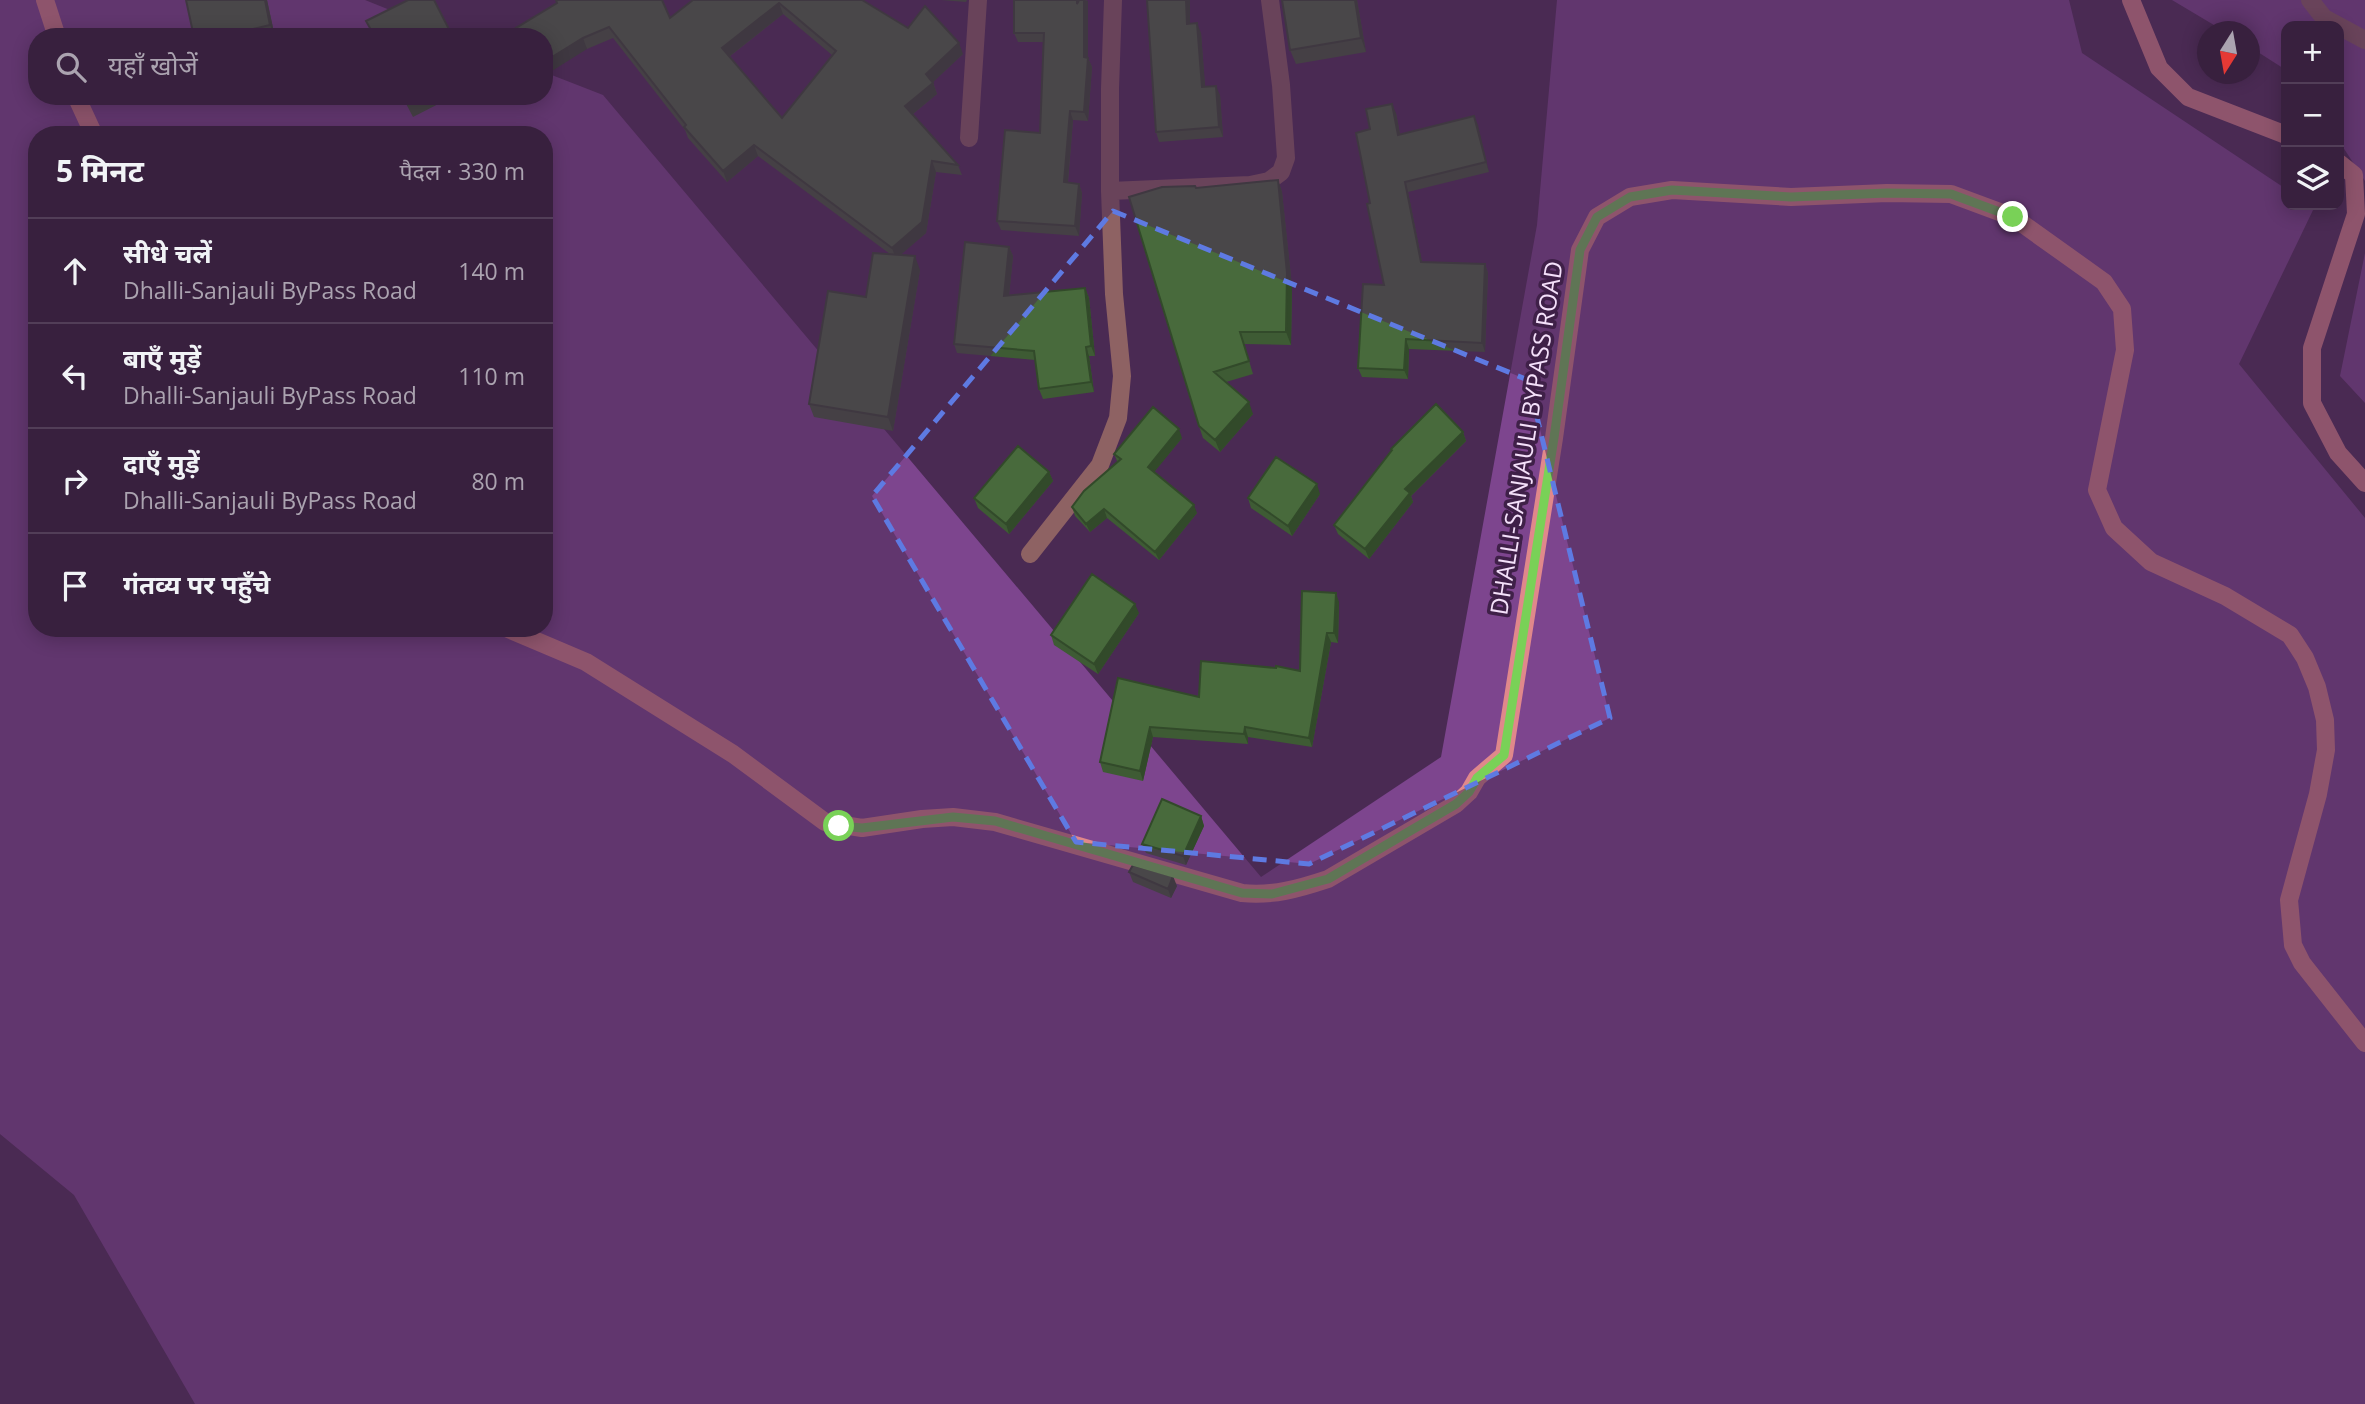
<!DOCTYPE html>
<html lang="hi">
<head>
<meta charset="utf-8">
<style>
  :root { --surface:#38203e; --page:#432d49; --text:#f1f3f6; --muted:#aba3b0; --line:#523e58 }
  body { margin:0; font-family:"Open Sans","Noto Sans Devanagari",sans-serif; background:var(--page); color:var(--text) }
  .controls { position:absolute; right:21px; top:21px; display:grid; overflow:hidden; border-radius:14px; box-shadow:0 4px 18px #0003 }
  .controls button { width:63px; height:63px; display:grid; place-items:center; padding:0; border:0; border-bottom:2px solid var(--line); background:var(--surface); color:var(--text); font:35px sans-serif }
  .compass { position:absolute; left:2197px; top:21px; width:63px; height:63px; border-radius:50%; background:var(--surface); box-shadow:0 4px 18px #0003; rotate:191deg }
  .stop { position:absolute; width:21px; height:21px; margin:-16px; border:5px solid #79d157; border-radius:50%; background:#fff }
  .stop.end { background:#79d157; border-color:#fff; box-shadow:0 2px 7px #0008 }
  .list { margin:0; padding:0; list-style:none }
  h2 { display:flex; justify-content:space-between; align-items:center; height:91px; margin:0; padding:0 28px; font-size:30px }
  h2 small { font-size:23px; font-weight:400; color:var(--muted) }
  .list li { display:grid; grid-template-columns:46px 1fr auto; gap:21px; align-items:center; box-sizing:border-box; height:105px; padding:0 28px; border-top:2px solid var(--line) }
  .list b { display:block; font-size:26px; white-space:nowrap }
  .list p { margin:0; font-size:23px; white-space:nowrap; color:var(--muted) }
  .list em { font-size:23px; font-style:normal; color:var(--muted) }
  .icon { flex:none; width:38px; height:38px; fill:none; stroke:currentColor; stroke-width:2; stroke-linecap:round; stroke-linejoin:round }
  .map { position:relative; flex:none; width:2365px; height:1404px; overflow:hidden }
  .search { position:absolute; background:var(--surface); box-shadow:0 4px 18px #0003; left:28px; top:28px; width:525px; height:77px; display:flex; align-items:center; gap:18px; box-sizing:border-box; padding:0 24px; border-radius:28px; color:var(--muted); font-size:26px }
  .panel { position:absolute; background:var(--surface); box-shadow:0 4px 18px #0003; left:28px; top:126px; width:525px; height:511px; border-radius:28px }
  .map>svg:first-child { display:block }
</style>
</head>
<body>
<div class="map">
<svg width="2365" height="1404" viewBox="0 0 2365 1404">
  <rect width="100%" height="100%" fill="#4a2a53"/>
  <path fill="#7d458e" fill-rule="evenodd" d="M0 0H365L457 37H37V96H544V72L603 95 1261 877 1441 757 1537 225 1557 0H2069L2082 53 2286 189V205H2310L2314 208 2239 364 2365 518V1404H195L74 1195 0 1134ZM37 135H544V628H37Z
    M2172 0H2365V181L2339 141V26H2286V70L2250 47V32L2224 31Z
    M2365 253V403L2340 376Z"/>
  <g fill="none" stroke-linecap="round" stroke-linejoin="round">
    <path stroke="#8e6263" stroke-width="18" d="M2310 0 2324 18 2365 40
      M969 138 978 0
      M1110 191 1250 185 1269 181 1281 172 1286 158 1281 85 1270 0
      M1030 554 1100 465 1118 418 1122 376 1114 294 1110 191V89L1113 0"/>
    <path stroke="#e0888b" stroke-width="18" d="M45 0 57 37
      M2131 0 2159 68 2188 97 2286 135
      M76 96 94 135
      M2339 163 2354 175 2356 214 2312 348V403L2338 453 2365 483
      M506 628 586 662 733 754 825 822 862 828 922 819 953 817 995 822 1242 893C1273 896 1298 889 1328 879L1456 804 1469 792 1477 778 1504 755 1554 438 1580 250 1597 217 1630 197 1672 190 1791 197 1887 193 1951 194 2013 217 2104 282 2122 309 2125 350 2097 490 2114 528 2151 562 2225 596 2290 635 2305 658 2317 687 2325 720 2326 750 2318 794 2289 900 2293 945 2302 963 2365 1043"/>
  </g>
  <path fill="#3e5b34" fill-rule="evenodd" d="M267 0 275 37H194Z
    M555 0H662L670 18 693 0H862L908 28 963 54 933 82 937 94 913 114 958 165 962 175 936 172 926 233 900 255 920 270 893 431 814 417 809 404 890 254 758 156 727 182 688 138 685 130 613 38 587 49ZM783 14 832 55 782 118 729 57Z
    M941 0H967L966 2Z
    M1087 0 1088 58 1092 67 1088 121 1073 120 1068 183 1079 184 1082 193 1079 236 1001 230 997 221 1040 133 1043 42H1018L1014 33Z
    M1147 0H1190V24L1201 33 1205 87 1220 95 1223 137 1159 142 1156 132Z
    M1357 0 1366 52 1296 64 1290 50Z
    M402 96H454L413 117Z
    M1396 113 1400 134 1474 116 1489 172 1408 192 1422 262 1485 264 1488 273 1485 352 1409 349 1408 379 1362 377 1358 368 1384 285 1370 203V129Z
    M1278 180 1282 192 1292 286 1291 345 1244 344 1253 374 1226 382 1253 414 1220 452 1203 438 1199 426 1196 188Z
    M1009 247 1013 256 1009 296 1085 288 1089 298 1095 356H1089L1094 392 1043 399 1039 389 1035 360 957 353 954 344Z
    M1463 432 1466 441 1411 496 1413 502 1369 559 1338 534 1334 525 1392 451 1391 449Z
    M1182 438 1154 472 1197 513 1159 560 1107 518 1090 532 1075 516 1072 507 1118 463 1114 454Z
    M1049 472 1053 481 1009 534 978 508 974 498Z
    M1320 494 1292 536 1251 508 1248 498Z
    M1339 602 1338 643 1331 642 1312 747 1248 737V744L1153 737 1143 781 1103 772 1100 762 1118 678 1199 697 1300 671Z
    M1139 613 1098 674 1054 645 1051 635Z
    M1201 816 1204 826 1186 865 1146 853 1142 844Z
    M1129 872 1177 886 1171 898 1133 882Z"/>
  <path fill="#324a2a" d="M265 0H267L275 37 270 25Z
    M1084 0 1088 1V66V58L1092 67 1088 121 1084 112Z
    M1186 0H1190V34L1187 24Z
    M1355 0H1357L1366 52 1361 38Z
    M779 3 783 14 726 59 722 48Z
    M1197 23 1201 33 1206 96 1202 87Z
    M583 38 587 49 544 76V62Z
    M959 43 963 54 930 85 926 74Z
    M933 83 937 94 909 117 905 106Z
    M1216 86 1220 95 1223 137 1219 127Z
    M499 96H511L501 102Z
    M1392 104 1396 113 1402 144 1398 135Z
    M1070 111 1073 120 1067 192 1064 182Z
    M1474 116 1478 125 1489 172 1486 162Z
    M754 145 758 156 727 182 723 171Z
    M932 161 936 172 926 233 896 259 892 248Z
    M1278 180 1282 192 1292 286 1291 345 1286 332Z
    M1405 182 1408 192 1424 272 1421 262Z
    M1079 184 1082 193 1079 236 1075 226Z
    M1009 247 1013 256 1008 306 1004 296Z
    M915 256 920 270 893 431 888 417Z
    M1485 264 1488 273 1485 352 1482 343Z
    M1085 288 1089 298 1095 356 1091 346Z
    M1406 339 1409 349 1408 379 1404 370Z
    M1086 347 1089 356 1094 392 1091 382Z
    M1249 402 1253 414 1220 452 1215 440Z
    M1179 429 1182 438 1151 476 1148 467Z
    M1463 432 1466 441 1411 496 1413 502 1369 559 1365 549 1405 489Z
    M1049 472 1053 481 1009 534 1006 524Z
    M1317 484 1320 494 1292 536 1288 526Z
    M1194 505 1197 513 1159 560 1155 552Z
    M1104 509 1107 518 1090 532 1086 524Z
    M1336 593 1339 602 1338 643 1334 633Z
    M1135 604 1139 613 1098 674 1094 664Z
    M1327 633 1331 642 1312 747 1309 738Z
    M1150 727 1153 737 1143 781 1140 771Z
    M1245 727 1248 737V744L1244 734Z
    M1201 816 1204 826 1186 865 1183 856Z
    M1173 876 1177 886 1171 898 1168 889Z"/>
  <path fill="#486a3c" stroke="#324a2a" stroke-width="2" fill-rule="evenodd" d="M186 0H265L270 25 219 37H194Z
    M408 0H434L453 37H375L366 21Z
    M556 0H662L670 18 693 0H862L908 28 925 6 959 43 926 74 933 83 905 106 958 165 932 161 922 222 892 248 754 145 723 171 684 127 686 125 609 27 583 38 544 62V37H501L557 3ZM779 3 836 51 782 118 722 48Z
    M1014 0H1077V4L1079 0H1084V57L1088 58 1084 112 1070 111 1064 182 1079 184 1075 226 997 221 1005 130 1040 133 1044 33H1014Z
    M1147 0H1186L1187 24 1197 23 1202 87 1216 86 1219 127 1156 132Z
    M1282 0H1355L1361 38 1290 50Z
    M404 96H420L408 102Z
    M1392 104 1398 135 1474 116 1486 162 1405 182 1421 262 1485 264 1482 343 1406 339 1404 370 1358 368 1363 284 1384 285 1367 204 1370 203 1356 133 1370 129 1366 109Z
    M1278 180 1287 273 1286 332H1240L1249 361 1214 372 1249 402 1215 440 1199 426 1129 197 1162 187 1195 186 1196 188Z
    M965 242 1009 247 1004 296 1085 288 1091 346 1086 347 1091 382 1039 389 1034 351 954 344Z
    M873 253 915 256 888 417 809 404 828 291 866 297Z
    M1436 404 1463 432 1405 489 1410 493 1365 549 1334 525 1392 450 1391 449Z
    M1153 407 1179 429 1148 467 1194 505 1155 552 1104 509 1086 524 1072 507 1084 491 1121 459 1114 454Z
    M1018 446 1049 472 1006 524 974 498Z
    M1276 457 1317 484 1288 526 1248 498Z
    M1092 574 1135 604 1094 664 1051 635Z
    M1302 591 1336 593 1334 633H1327L1309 738 1245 727 1244 734 1150 727 1140 771 1100 762 1118 678 1199 697 1201 661 1276 668V666L1300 671Z
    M1162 799 1201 816 1183 856 1142 844Z
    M1133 865 1173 876 1168 889 1129 872Z"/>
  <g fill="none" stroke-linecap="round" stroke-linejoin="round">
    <path stroke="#79d157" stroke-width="9" d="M839 826 862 828 953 817 995 821 1242 893 1272 894 1328 879 1456 804 1469 792 1477 778 1504 755 1554 438 1580 250 1597 217 1630 197 1672 190 1791 197 1887 193 1951 194 2013 217"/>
  </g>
  <path d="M0 0H2365V1404H0ZM1113 211 1528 380 1610 718 1309 864 1076 842 872 496Z" fill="#4a2a53" fill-opacity=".55" fill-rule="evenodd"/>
  <path fill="none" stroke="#5e7ae2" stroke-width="5" stroke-dasharray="14 9" stroke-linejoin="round" d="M1113 211 1528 380 1610 718 1309 864 1076 842 872 496Z"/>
  <g text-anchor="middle" stroke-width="7" stroke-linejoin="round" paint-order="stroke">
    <g font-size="24" fill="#f4e0fa" stroke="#3f2048">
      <text transform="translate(1527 438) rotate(-81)" y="8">DHALLI-SANJAULI BYPASS ROAD</text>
    </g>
  </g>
</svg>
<div class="controls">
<button>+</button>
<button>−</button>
<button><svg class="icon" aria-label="layers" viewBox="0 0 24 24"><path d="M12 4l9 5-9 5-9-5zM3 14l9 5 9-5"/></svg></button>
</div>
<svg class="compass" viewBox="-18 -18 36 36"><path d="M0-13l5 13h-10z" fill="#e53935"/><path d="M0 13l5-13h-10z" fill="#aba3b0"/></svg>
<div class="stop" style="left:839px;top:826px"></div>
<div class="stop end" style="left:2013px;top:217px"></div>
<div class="search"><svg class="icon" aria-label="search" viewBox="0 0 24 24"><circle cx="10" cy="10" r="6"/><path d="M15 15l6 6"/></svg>यहाँ खोजें</div>
<section class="panel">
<h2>5 मिनट<small>पैदल · 330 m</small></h2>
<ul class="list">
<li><svg class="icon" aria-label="ahead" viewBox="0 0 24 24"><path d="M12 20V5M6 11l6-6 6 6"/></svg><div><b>सीधे चलें</b><p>Dhalli-Sanjauli ByPass Road</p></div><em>140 m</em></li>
<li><svg class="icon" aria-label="left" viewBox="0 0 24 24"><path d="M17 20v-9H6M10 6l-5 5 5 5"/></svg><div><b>बाएँ मुड़ें</b><p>Dhalli-Sanjauli ByPass Road</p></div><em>110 m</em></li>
<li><svg class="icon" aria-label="right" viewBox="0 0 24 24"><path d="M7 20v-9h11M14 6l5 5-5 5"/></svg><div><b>दाएँ मुड़ें</b><p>Dhalli-Sanjauli ByPass Road</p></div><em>80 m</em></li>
<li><svg class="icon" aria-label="arrive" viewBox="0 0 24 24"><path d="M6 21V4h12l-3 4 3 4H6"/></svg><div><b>गंतव्य पर पहुँचे</b></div></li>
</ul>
</section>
</div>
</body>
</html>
